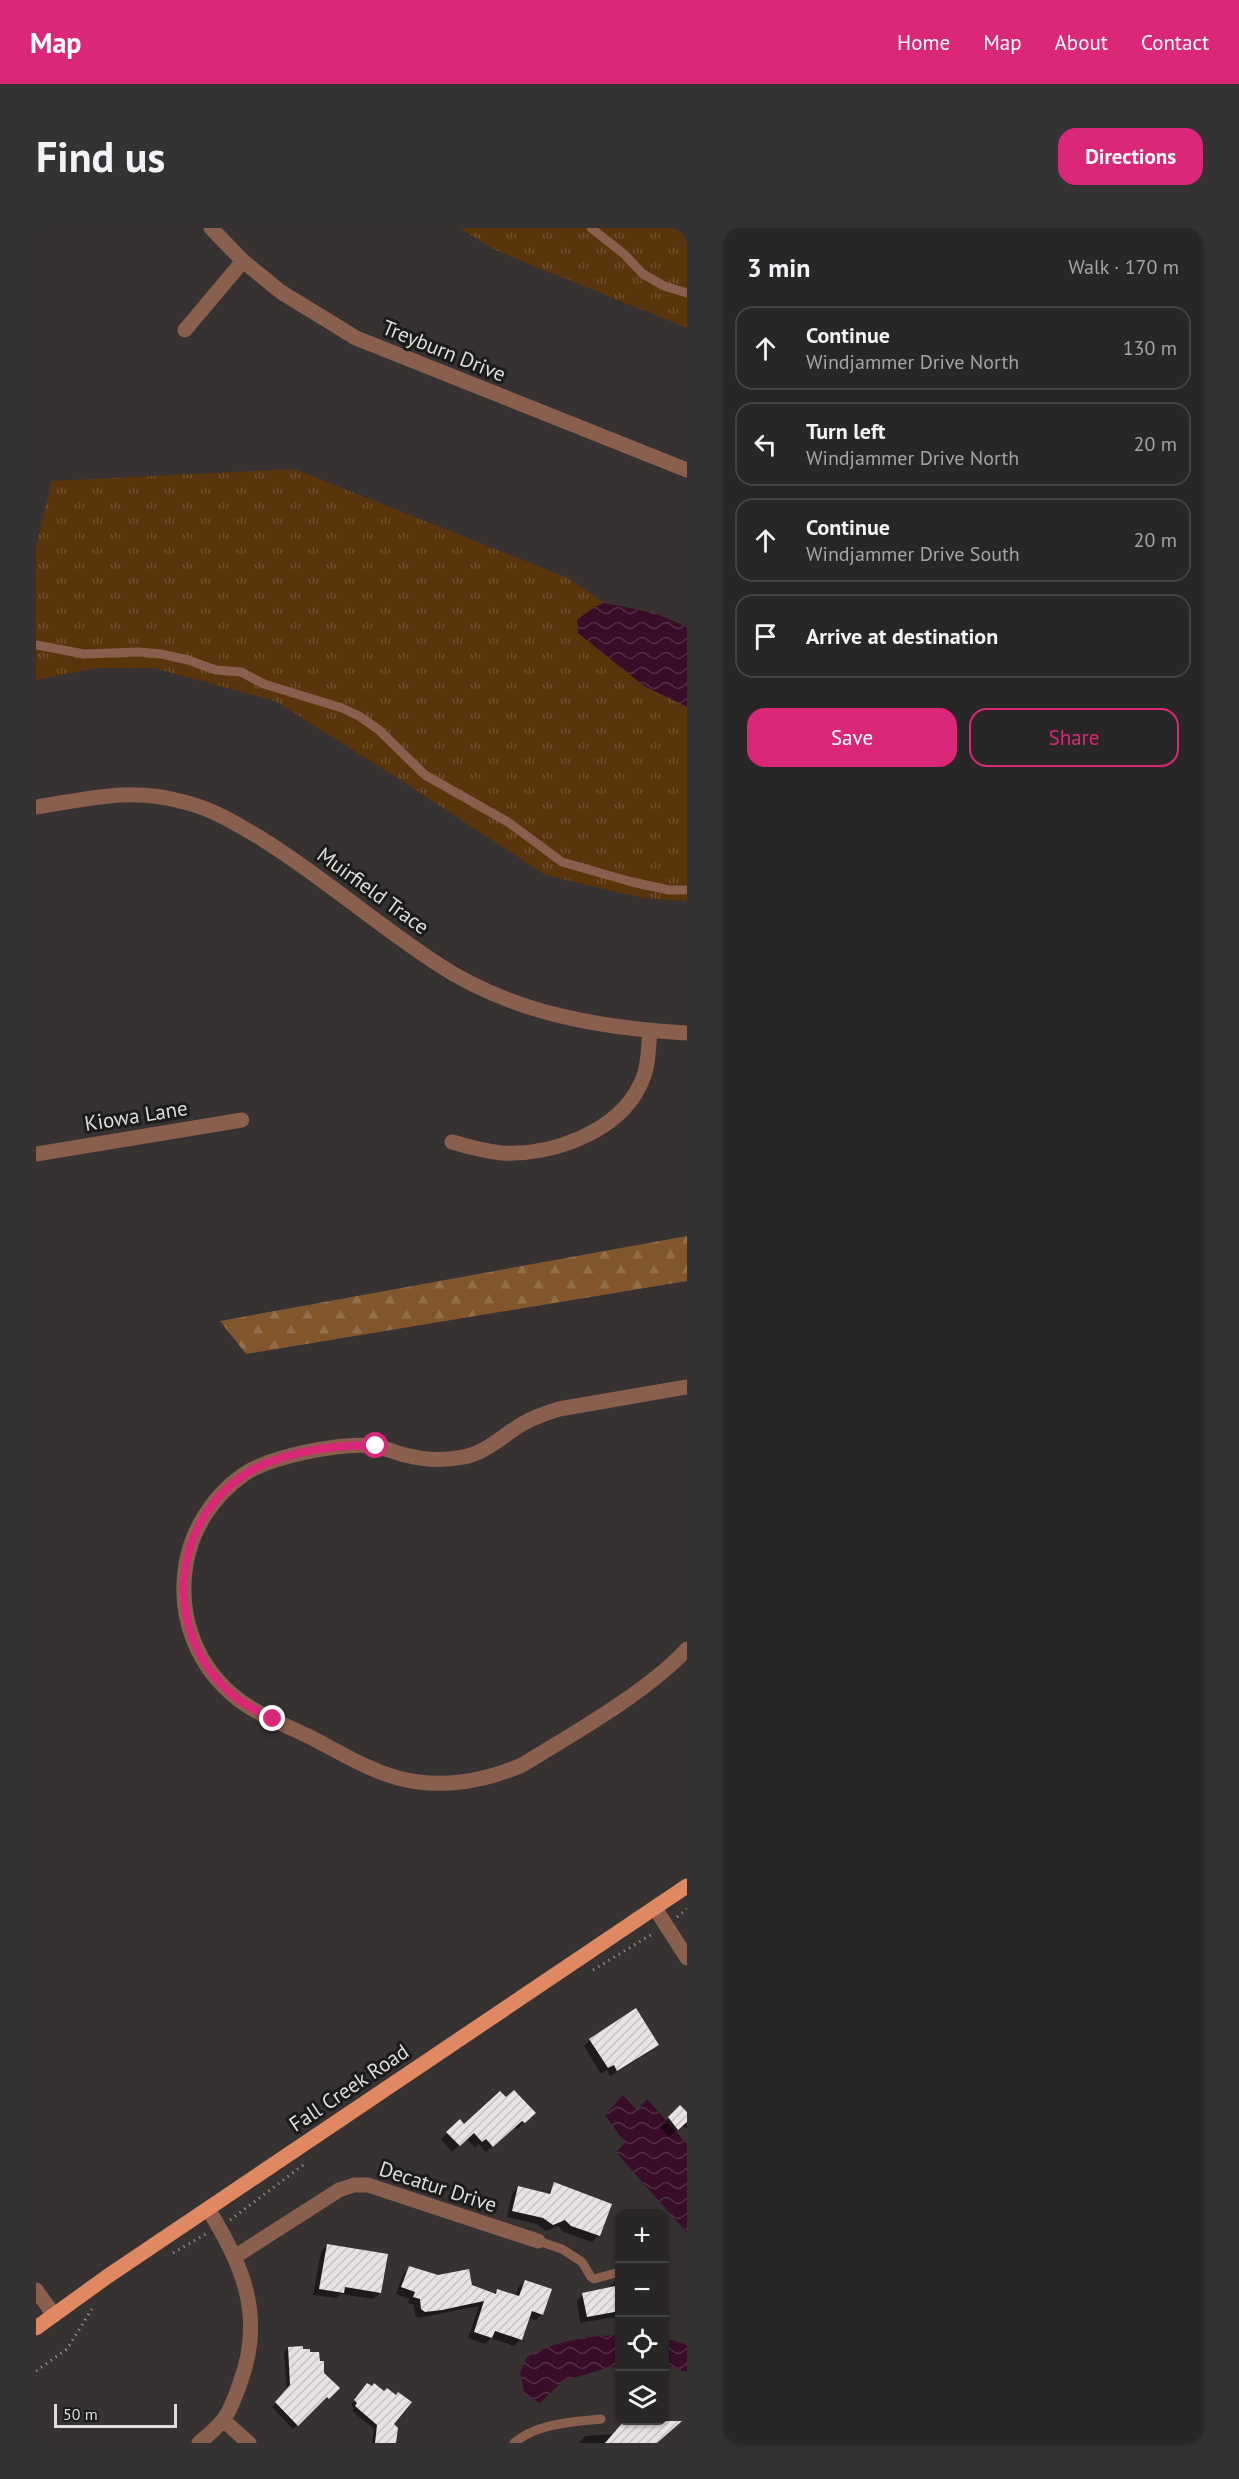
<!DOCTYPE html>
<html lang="en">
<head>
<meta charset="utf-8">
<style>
  :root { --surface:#282626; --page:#343232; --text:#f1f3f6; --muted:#a5a5a7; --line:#444343; --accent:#db2777 }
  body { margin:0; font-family:"PT Sans",sans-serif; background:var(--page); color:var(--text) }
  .controls { position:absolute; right:18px; bottom:18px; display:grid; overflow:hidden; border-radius:12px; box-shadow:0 2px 4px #0004 }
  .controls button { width:54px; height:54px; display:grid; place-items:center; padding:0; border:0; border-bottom:2px solid var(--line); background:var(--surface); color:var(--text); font:30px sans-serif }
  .scale { position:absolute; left:18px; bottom:15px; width:123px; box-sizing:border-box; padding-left:6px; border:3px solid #dfdddc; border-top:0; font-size:16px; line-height:21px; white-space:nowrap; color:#dfdddc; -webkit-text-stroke:4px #1c1b1b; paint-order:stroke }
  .stop { position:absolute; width:18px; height:18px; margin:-14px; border:4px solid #db2777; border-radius:50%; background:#fff }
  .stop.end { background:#db2777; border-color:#fff; box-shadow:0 2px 6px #0008 }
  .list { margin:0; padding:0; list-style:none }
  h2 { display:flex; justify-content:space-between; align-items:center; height:78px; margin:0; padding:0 24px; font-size:26px }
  h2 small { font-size:20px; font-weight:400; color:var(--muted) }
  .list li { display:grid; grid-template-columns:39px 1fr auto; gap:18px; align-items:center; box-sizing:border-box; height:84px; margin:0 12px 12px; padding:0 12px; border:2px solid var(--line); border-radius:18px }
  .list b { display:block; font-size:22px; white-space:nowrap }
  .list p { margin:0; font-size:20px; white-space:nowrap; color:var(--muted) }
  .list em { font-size:20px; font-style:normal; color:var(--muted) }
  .actions { display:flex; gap:12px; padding:18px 24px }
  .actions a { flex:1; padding:14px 0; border:2px solid var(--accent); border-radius:18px; text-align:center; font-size:21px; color:var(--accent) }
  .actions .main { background:var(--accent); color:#fff }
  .icon { flex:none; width:33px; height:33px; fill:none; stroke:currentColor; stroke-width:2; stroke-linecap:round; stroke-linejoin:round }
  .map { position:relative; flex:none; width:651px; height:2215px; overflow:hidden; border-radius:18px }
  header { display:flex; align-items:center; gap:36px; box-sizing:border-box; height:84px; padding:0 30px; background:var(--accent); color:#fff }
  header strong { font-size:28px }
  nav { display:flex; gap:33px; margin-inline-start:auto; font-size:21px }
  .intro { display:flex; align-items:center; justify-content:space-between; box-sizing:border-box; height:144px; padding:0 36px }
  h1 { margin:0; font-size:42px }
  .button { padding:15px 27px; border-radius:18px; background:var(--accent); color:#fff; font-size:21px; font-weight:700 }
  main { display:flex; gap:36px; padding:0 36px }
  aside { flex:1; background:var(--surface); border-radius:18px; box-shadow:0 2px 4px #0004 }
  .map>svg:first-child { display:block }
</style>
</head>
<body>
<header>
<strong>Map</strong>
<nav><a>Home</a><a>Map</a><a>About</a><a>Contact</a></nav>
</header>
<div class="intro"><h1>Find us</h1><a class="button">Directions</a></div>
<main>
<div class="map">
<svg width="651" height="2215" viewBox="0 0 651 2215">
  <defs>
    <pattern id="grass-tufts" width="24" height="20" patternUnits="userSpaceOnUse" patternTransform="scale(1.5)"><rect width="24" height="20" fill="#5a340b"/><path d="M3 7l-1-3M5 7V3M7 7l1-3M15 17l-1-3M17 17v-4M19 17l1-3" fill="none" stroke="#71512e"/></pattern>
    <pattern id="forest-firs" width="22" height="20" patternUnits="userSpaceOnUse" patternTransform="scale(1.5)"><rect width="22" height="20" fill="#81562c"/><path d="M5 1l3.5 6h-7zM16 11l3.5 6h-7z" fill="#926e4a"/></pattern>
    <pattern id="water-waves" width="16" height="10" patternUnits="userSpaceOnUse" patternTransform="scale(1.5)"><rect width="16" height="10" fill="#390c2a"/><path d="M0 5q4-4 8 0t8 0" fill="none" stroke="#552f48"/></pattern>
    <pattern id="building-hatch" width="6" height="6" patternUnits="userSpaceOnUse" patternTransform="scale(1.5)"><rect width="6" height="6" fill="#e7e2e3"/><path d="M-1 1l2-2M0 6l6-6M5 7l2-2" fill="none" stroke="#c6c2c3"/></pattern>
  </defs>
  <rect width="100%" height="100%" fill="#363232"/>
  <path fill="url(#grass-tufts)" d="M424 0H651V100L459 22Z
    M258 241 532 350 568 375 619 385 651 399V673L607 670 509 647 371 556 239 473 118 440H60L0 452V319L16 253Z"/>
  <path fill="url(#forest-firs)" d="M651 1008V1053L210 1126 184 1093Z"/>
  <path fill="url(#water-waves)" d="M568 375 619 385 651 399V479L608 458 542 405 541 392 558 379Z
    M587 1867 601 1882 611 1871 651 1916V2005L580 1924 589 1915 569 1887Z
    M583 2107V2138L571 2140 527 2153 504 2175 489 2167 484 2145 491 2129C519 2113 551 2108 583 2107Z
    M629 2110 651 2117V2144L629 2137Z"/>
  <path fill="#0007" d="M554 1812 621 1816 615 1823 574 1848 571 1842 565 1846 548 1818Z
    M470 1871 498 1885 481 1901 479 1898 450 1924 443 1916 439 1920 431 1911 416 1924 405 1911 424 1893 428 1898Z
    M644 1879 649 1884 651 1881V1900L646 1898 633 1909 624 1899Z
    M519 1956 574 1977 562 2008 556 2014 528 2004 522 1998 510 2003 501 1996 471 1989 476 1966 483 1959 511 1966Z
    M291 2017 344 2065 337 2071 305 2066 300 2070 277 2067 285 2024Z
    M584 2027V2088L544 2095 541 2073 547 2067 571 2061 580 2053 577 2046Z
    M373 2040 457 2067 462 2062 479 2069 482 2060 489 2053 506 2086 500 2092 492 2090 485 2111 478 2118 455 2110 449 2116 432 2110 443 2078 382 2090 379 2087 378 2077 372 2075 373 2071 360 2066 367 2047Z
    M252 2120 287 2145 301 2160 257 2201 236 2179 251 2163 248 2124Z
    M327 2161 356 2197 358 2215H336L338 2201 316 2183 318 2180 315 2177Z
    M628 2190 637 2198 620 2215H543L549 2208 578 2206 588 2192H628Z"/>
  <path fill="url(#building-hatch)" d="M600 1780 623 1817 581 1843 578 1837 572 1840 553 1811Z
    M478 1862 500 1885 489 1895 486 1893 457 1919 450 1911 446 1914 438 1905 424 1918 410 1904 424 1891 428 1896 464 1863 470 1869Z
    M644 1877 651 1884V1894L642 1902 632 1889Z
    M518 1954 576 1976 564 2008 535 1998 529 1992 517 1997 507 1990 476 1983 482 1958 514 1966Z
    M291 2016 352 2026 345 2065 309 2059 308 2065 283 2061Z
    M373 2038 402 2047 433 2041 436 2057 460 2066 461 2061 483 2068 489 2052 516 2061 507 2087 496 2083 486 2112 459 2103 456 2110 438 2104 448 2073 406 2082 389 2084 385 2081 384 2071 377 2069 379 2064 365 2059Z
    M584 2057V2083L551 2089 546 2065Z
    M267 2118V2121H274V2124H283L284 2133H288V2145L304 2160 293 2171 291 2169 262 2198 239 2174 254 2157 252 2119Z
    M331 2155 336 2158 338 2155 348 2163 351 2160 360 2167 362 2164 376 2174 358 2196 362 2200 360 2215H339L341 2197 319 2178 321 2175 318 2172Z
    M588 2193H646L621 2215H569Z"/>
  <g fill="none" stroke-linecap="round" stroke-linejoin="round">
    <path stroke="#8a8787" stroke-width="3" stroke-dasharray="1.5 4.5" stroke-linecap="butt" d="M641 1689 651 1681
      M557 1742 618 1705
      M194 1992 270 1935
      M137 2025 170 2006
      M0 2143 31 2121 56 2081"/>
    <path stroke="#8b5f4d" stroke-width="9" d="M555 0 588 26 607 46 628 58 651 65
      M0 417 48 426 103 424 125 426 152 432 180 442 205 444 228 456 306 480 323 488 343 502 389 547 472 594 526 634 596 654 633 662H651
      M502 2013 526 2021 546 2034 555 2049 558 2051 580 2045
      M478 2215C501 2195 536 2194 565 2191"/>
    <path stroke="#8b5f4d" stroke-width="15" d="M175 0 207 33 245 64 320 110 651 242
      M149 102 207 33
      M0 579C54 571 93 559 148 574 177 581 201 596 226 611 287 649 340 696 400 735 475 785 563 800 651 805
      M416 914C433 919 448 923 466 925 515 928 582 904 604 857 613 840 612 821 614 803
      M0 926 206 892
      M651 1159 523 1181C510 1185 498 1189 486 1196 466 1208 450 1225 427 1229 407 1233 388 1232 369 1227 358 1224 349 1220 338 1218 306 1214 234 1228 207 1247 177 1268 156 1301 150 1336 141 1389 161 1440 203 1472 224 1488 252 1498 276 1510 303 1524 332 1542 362 1550 403 1561 447 1554 486 1537 537 1506 611 1464 651 1421
      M619 1680 651 1730
      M200 2028 303 1962 318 1957H332L502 2013
      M0 2062 18 2087
      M187 2192 213 2215
      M163 2215C171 2208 180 2201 187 2192 195 2182 200 2167 204 2155 229 2089 207 2037 172 1981"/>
    <path stroke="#e08862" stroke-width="15" d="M0 2100 72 2048 651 1658"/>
  </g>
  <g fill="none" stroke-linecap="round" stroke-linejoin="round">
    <path stroke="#db2777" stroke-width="8" d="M237 1491C219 1482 201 1473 187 1458 128 1398 136 1295 208 1247 240 1225 302 1215 340 1218"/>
  </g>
  <g text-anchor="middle" stroke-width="6" stroke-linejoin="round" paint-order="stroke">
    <g font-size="21" fill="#dfdddc" stroke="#1c1b1b">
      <text transform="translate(408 123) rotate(22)" y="7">Treyburn Drive</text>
      <text transform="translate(337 663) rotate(36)" y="7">Muirfield Trace</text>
      <text transform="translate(100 888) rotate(-9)" y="7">Kiowa Lane</text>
      <text transform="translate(313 1860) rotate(-34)" y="7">Fall Creek Road</text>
      <text transform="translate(402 1959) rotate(18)" y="7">Decatur Drive</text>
    </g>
  </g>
</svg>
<div class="controls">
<button>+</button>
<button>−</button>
<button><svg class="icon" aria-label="locate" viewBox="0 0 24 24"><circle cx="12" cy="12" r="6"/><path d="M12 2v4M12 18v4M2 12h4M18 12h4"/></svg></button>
<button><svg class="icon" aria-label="layers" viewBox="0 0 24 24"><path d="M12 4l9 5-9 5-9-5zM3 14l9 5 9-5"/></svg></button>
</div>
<div class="scale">50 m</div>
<div class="stop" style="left:340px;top:1218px"></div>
<div class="stop end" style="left:237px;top:1491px"></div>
</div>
<aside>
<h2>3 min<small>Walk · 170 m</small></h2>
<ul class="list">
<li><svg class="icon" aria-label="ahead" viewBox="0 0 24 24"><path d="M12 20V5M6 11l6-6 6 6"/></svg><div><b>Continue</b><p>Windjammer Drive North</p></div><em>130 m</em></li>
<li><svg class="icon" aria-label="left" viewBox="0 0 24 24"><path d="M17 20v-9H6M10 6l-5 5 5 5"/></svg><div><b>Turn left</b><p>Windjammer Drive North</p></div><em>20 m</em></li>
<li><svg class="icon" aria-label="ahead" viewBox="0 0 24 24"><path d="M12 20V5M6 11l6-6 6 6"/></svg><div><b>Continue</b><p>Windjammer Drive South</p></div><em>20 m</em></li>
<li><svg class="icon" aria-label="arrive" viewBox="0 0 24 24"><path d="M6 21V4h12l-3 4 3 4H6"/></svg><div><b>Arrive at destination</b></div></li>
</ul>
<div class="actions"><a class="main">Save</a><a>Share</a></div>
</aside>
</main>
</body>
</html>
